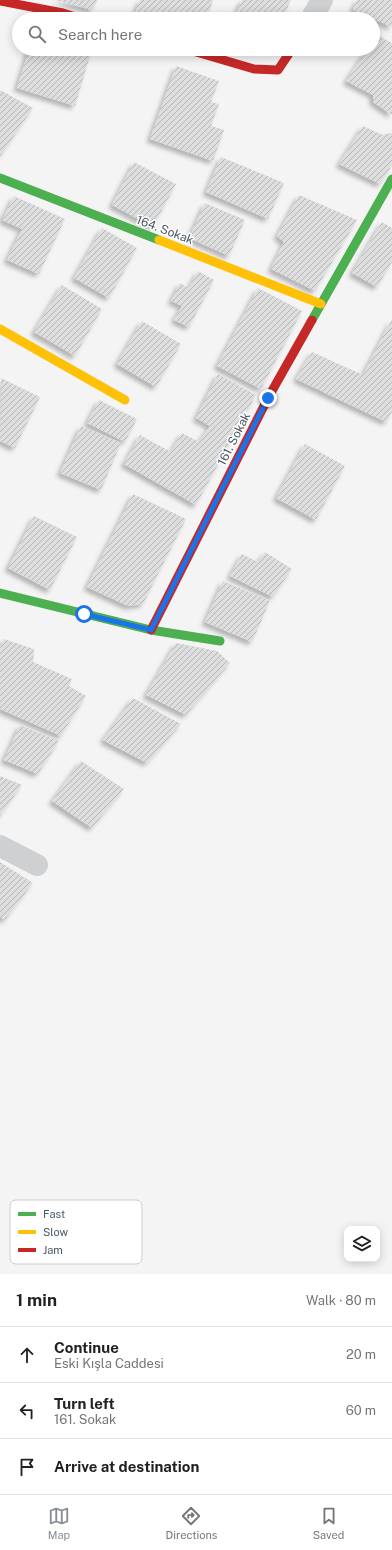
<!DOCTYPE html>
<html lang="en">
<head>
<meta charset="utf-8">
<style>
  :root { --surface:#fff; --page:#f6f6f6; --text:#202124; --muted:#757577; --line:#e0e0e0; --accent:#868d94 }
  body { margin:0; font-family:"Public Sans",sans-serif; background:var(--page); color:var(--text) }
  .controls { position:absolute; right:12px; bottom:12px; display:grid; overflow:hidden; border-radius:8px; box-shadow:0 2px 10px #0003 }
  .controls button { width:36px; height:36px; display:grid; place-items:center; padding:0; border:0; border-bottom:1px solid var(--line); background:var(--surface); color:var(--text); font:20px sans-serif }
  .stop { position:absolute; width:12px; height:12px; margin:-9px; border:3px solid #1a73e8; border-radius:50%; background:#fff }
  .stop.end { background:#1a73e8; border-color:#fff; box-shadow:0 1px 4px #0008 }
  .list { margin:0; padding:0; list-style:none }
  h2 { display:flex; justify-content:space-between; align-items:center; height:52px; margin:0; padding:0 16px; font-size:17px }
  h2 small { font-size:13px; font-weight:400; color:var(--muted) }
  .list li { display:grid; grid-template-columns:26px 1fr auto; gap:12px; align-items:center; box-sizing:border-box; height:56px; padding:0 16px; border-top:1px solid var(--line) }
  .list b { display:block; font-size:15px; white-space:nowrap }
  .list p { margin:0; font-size:13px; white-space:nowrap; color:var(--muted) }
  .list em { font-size:13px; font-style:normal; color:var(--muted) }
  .icon { flex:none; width:22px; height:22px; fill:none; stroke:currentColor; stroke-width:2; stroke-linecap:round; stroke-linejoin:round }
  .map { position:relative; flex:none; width:392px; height:1274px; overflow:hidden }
  .search { position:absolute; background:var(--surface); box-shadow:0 2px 10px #0003; left:12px; right:12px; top:12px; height:44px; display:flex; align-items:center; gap:10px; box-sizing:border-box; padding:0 14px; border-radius:22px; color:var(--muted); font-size:15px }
  .sheet { height:220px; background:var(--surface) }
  nav { display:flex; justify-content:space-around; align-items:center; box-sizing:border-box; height:56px; border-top:1px solid var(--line); background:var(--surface); font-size:11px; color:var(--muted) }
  nav a { display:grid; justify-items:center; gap:2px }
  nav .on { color:var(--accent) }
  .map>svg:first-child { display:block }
</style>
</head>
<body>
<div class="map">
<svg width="392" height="1274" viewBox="0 0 392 1274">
  <defs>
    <pattern id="building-hatch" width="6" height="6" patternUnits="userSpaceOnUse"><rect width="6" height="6" fill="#ddddde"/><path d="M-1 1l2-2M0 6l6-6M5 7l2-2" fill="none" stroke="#b5b6b7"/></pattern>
    <filter id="shadow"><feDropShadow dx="-3.5" dy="3.5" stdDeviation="2" flood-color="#0004"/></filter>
  </defs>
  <rect width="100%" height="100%" fill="#f4f4f4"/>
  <path fill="url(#building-hatch)" filter="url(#shadow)" d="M55 0H98L92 10Z
    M140 0H213L207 19H133Z
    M242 0H291L282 19H234Z
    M357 0H392V27L353 10Z
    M377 35 392 43V115L373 102V95L346 81 367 49H373V41Z
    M29 49H92L75 106 17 88Z
    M176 66 219 81 211 102 219 104 211 126 224 130 213 161 150 139Z
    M0 90 33 108 0 157Z
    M363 126 383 135 391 133 392 134V165L380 184 339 164Z
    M221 157 284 183 268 219 206 192Z
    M134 162 176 184 153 227 112 205Z
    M299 195 357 220 315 291 271 269 284 242 277 236Z
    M14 196 65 219 39 274 7 260 22 229 2 220Z
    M205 203 245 220 229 256 189 238Z
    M382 222 392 228V262L377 287 352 273Z
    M102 228 137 248 109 298 74 278Z
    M198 271 214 280 189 327 174 320 182 306 171 301 180 283 189 288Z
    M62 285 102 309 75 356 34 332Z
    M258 288 302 311 261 389 217 366Z
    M392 319V412L386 422 296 379 312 352 363 375Z
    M142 321 181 344 156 387 117 364Z
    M218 374 256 395 196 505 124 464 140 435 171 452 182 433 199 442 210 426 196 418Z
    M1 378 40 397 15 448 0 441Z
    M99 400 137 419 125 442 87 423Z
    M81 426 121 443 101 490 60 473Z
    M305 444 345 466 316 520 276 498Z
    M133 494 186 519 143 604 128 606 87 587Z
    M34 516 77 537 50 590 8 568Z
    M265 552 292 569 273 597 230 576 242 554 258 562Z
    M223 581 270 601 252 642 205 622Z
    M4 639 34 649 33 662 72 679 69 686 86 696 61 736 0 709V649Z
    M176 643 217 651 230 663 186 715 146 695Z
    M133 698 181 724 147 763 103 740Z
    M20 725 59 741 38 774 4 760Z
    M81 761 124 789 92 828 52 801Z
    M0 776 22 785 0 816Z
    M0 862 33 883 5 920 0 917Z"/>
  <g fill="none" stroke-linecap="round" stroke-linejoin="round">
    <path stroke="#ced0d2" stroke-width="22" d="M311 19 322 0
      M0 846 37 865"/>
    <path stroke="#4caf50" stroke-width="9" d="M0 178 159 240
      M312 320 392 179
      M0 593 151 630 220 641"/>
    <path stroke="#ffc107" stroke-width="9" d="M159 240 321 304
      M0 329 125 400"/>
    <path stroke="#c62828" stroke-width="9" d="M0 1 63 13 82 19
      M186 49 254 69 278 70 292 49
      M151 630 268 398 312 320"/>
  </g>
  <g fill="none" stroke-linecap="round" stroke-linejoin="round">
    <path stroke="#1a73e8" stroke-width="5" d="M84 614 151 630 268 398"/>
  </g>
  <g text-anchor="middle" stroke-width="3" stroke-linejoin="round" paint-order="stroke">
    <g font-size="12" fill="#4a5661" stroke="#fff">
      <text transform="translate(165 230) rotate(21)" y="4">164. Sokak</text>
      <text transform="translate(234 439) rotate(-63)" y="4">161. Sokak</text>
    </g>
  </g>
  <rect x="10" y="1200" width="132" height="64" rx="6" fill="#fff" stroke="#c9ccd0" stroke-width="1"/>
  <rect x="18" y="1212" width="18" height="4" fill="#4caf50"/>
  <rect x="18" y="1230" width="18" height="4" fill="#ffc107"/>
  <rect x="18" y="1248" width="18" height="4" fill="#c62828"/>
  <g font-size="11" fill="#4a5661">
    <text x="43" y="1218">Fast</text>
    <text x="43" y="1236">Slow</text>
    <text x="43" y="1254">Jam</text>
  </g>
</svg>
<div class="controls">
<button><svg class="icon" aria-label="layers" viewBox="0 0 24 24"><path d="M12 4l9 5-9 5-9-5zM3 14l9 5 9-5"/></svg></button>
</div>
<div class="stop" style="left:84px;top:614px"></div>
<div class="stop end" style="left:268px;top:398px"></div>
<div class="search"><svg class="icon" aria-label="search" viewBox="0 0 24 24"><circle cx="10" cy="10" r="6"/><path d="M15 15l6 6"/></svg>Search here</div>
</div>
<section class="sheet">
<h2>1 min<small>Walk · 80 m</small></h2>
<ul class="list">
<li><svg class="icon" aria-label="ahead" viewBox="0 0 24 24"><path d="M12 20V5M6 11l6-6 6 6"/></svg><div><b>Continue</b><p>Eski Kışla Caddesi</p></div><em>20 m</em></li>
<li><svg class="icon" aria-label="left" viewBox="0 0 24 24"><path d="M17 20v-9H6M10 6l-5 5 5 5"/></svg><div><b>Turn left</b><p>161. Sokak</p></div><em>60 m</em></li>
<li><svg class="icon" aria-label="arrive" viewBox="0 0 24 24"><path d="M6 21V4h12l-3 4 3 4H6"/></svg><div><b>Arrive at destination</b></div></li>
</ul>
</section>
<nav>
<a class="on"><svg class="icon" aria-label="map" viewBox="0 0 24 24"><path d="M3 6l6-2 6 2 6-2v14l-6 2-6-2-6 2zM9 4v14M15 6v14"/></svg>Map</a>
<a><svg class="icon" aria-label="directions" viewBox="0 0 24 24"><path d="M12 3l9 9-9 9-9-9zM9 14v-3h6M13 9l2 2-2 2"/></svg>Directions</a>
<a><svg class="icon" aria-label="saved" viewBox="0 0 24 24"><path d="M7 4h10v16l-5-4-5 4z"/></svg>Saved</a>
</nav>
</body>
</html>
